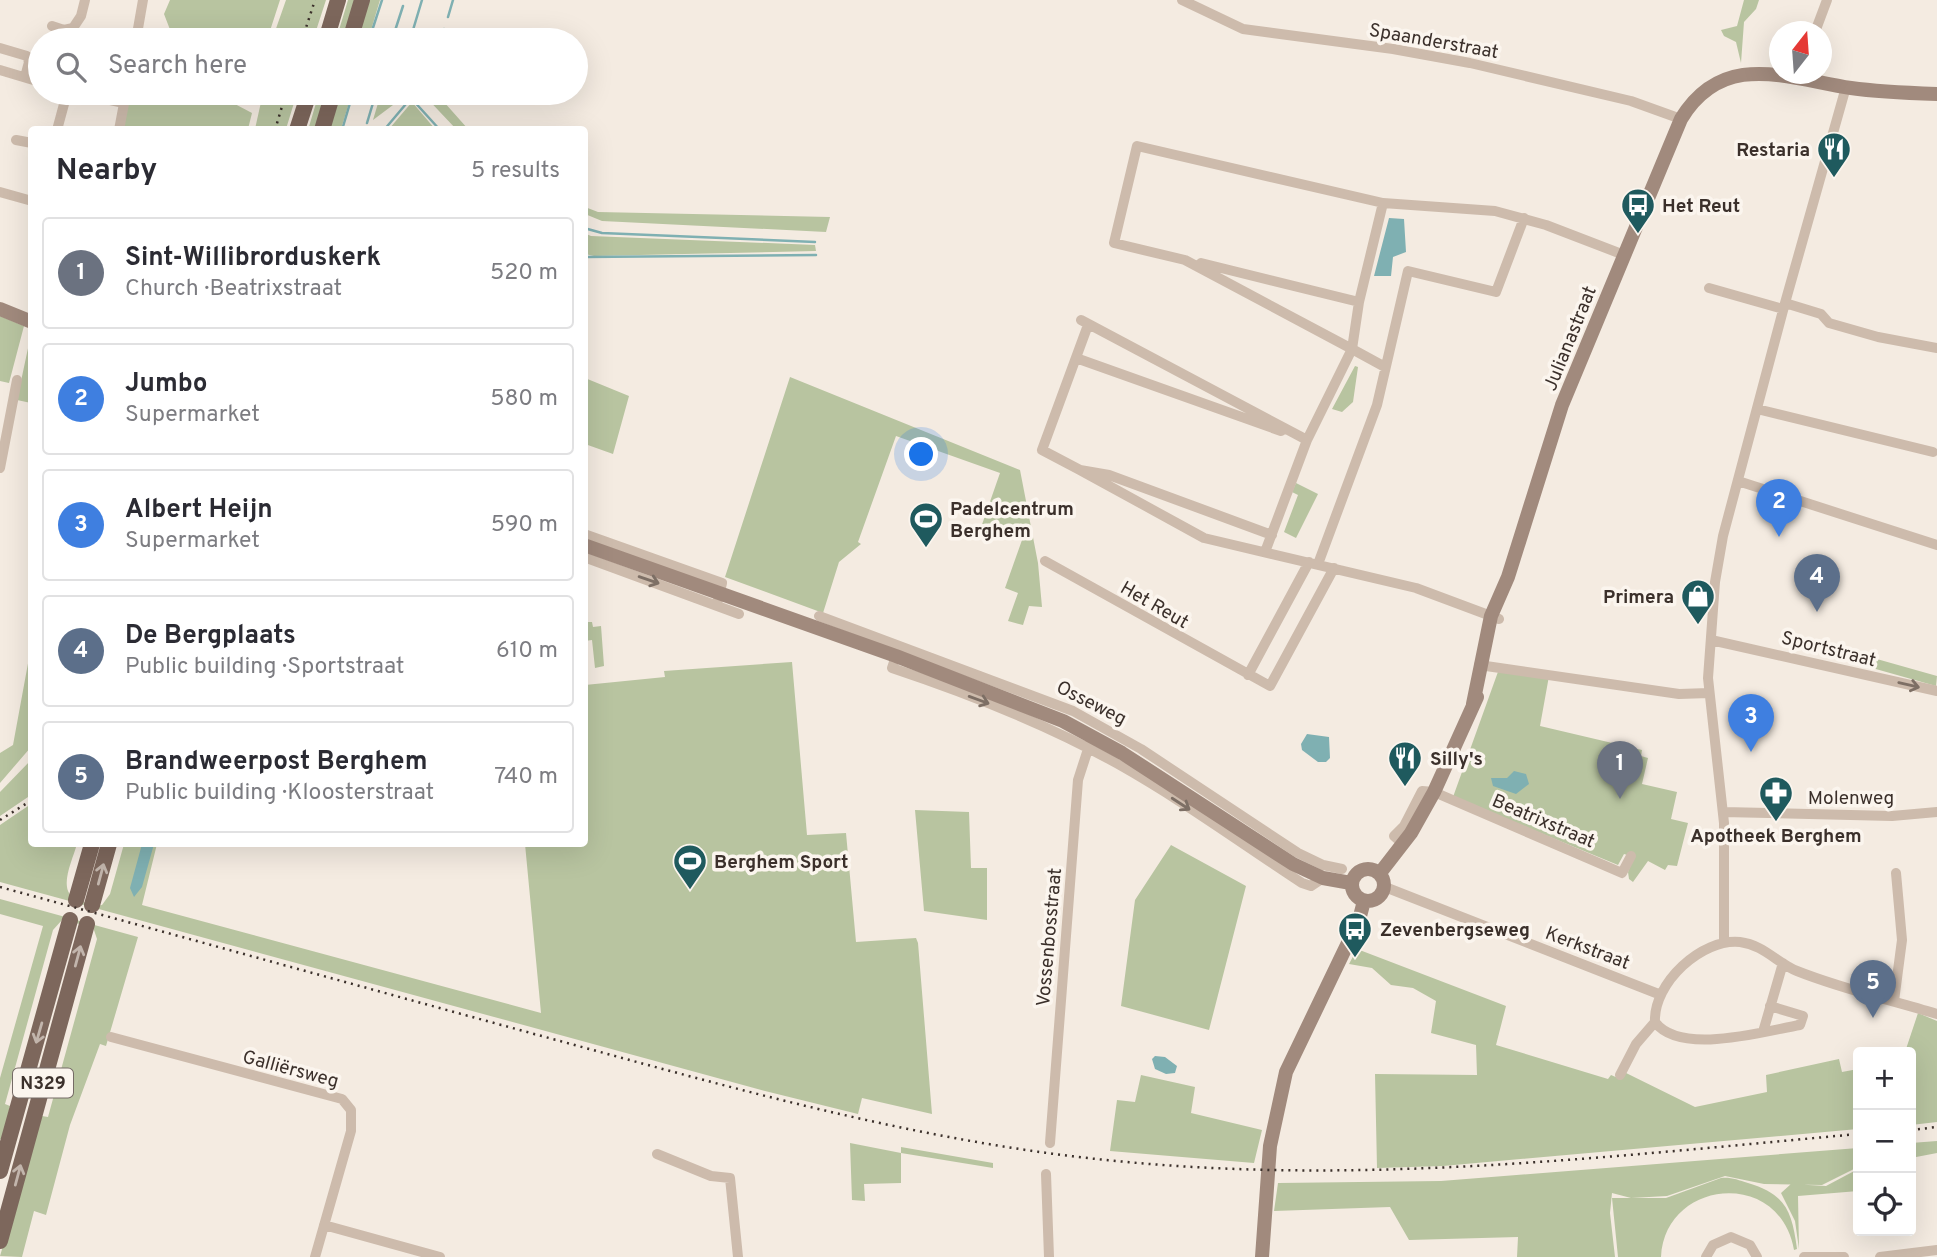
<!DOCTYPE html>
<html lang="en">
<head>
<meta charset="utf-8">
<style>
  :root { --surface:#fff; --page:#f7f7f7; --text:#2b2b33; --muted:#7c7c81; --line:#e1e1e2; --accent:#1f5a5e }
  body { margin:0; font-family:Overpass,sans-serif; background:var(--page); color:var(--text) }
  .controls { position:absolute; right:21px; bottom:21px; display:grid; overflow:hidden; border-radius:7px; box-shadow:0 7px 28px #0002 }
  .controls button { width:63px; height:63px; display:grid; place-items:center; padding:0; border:0; border-bottom:2px solid var(--line); background:var(--surface); color:var(--text); font:35px sans-serif }
  .compass { position:absolute; left:1769px; top:21px; width:63px; height:63px; border-radius:50%; background:var(--surface); box-shadow:0 7px 28px #0002; rotate:17deg }
  .you { position:absolute; left:922px; top:455px; width:24px; height:24px; margin:-18px; border:5px solid #fff; border-radius:50%; background:#1a73e8; box-shadow:0 0 0 10px #1a73e833 }
  .badge { display:grid; place-items:center; width:46px; height:46px; border-radius:50%; background:var(--accent); color:#fff; font-size:23px; font-weight:700 }
  .pin { position:absolute; translate:-50% -58px; filter:drop-shadow(0 2px 4px #0008) }
  .pin::after { content:''; position:absolute; top:37px; width:24px; height:21px; background:inherit; clip-path:polygon(0 0,100% 0,50% 100%) }
  .list { margin:0; padding:0; list-style:none }
  h2 { display:flex; justify-content:space-between; align-items:center; height:91px; margin:0; padding:0 28px; font-size:30px }
  h2 small { font-size:23px; font-weight:400; color:var(--muted) }
  .list li { display:grid; grid-template-columns:46px 1fr auto; gap:21px; align-items:center; box-sizing:border-box; height:112px; margin:0 14px 14px; padding:0 14px; border:2px solid var(--line); border-radius:7px }
  .list b { display:block; font-size:26px; white-space:nowrap }
  .list p { margin:0; font-size:23px; white-space:nowrap; color:var(--muted) }
  .list em { font-size:23px; font-style:normal; color:var(--muted) }
  .icon { flex:none; width:38px; height:38px; fill:none; stroke:currentColor; stroke-width:2; stroke-linecap:round; stroke-linejoin:round }
  .map { position:relative; flex:none; width:1937px; height:1257px; overflow:hidden }
  .search { position:absolute; background:var(--surface); box-shadow:0 7px 28px #0002; left:28px; top:28px; width:560px; height:77px; display:flex; align-items:center; gap:18px; box-sizing:border-box; padding:0 24px; border-radius:38px; color:var(--muted); font-size:26px }
  .panel { position:absolute; background:var(--surface); box-shadow:0 7px 28px #0002; left:28px; top:126px; width:560px; height:721px; border-radius:7px }
  .map>svg:first-child { display:block }
</style>
</head>
<body>
<div class="map">
<svg width="1937" height="1257" viewBox="0 0 1937 1257">
  <rect width="100%" height="100%" fill="#f4ebe1"/>
  <path fill="#b8c4a0" d="M170 0H280L267 40H174L164 14Z
    M286 0H326L313 40H272Z
    M348 0H380L368 40H336Z
    M1744 0H1759L1756 9 1744 22 1741 63 1736 42 1724 36 1721 30 1737 26Z
    M130 93H214L252 113 248 129 123 130Z
    M263 93H297L286 129H255Z
    M319 93H352L341 129 308 130Z
    M381 93H409L373 120Z
    M422 93H436L468 129H456Z
    M412 102 435 129H389Z
    M585 207 598 212 830 217 826 232 602 221 585 214Z
    M584 233 591 236 815 245 816 251 594 256 585 254Z
    M0 316 24 326 9 383 0 381Z
    M31 334V403L17 400Z
    M1355 366 1358 367 1353 402 1342 412 1332 409Z
    M790 377 1020 470 1038 563 1042 607 1029 606 1023 625 1008 621 1018 593 1005 588 1022 540 993 529 989 539 978 536 1000 473 896 436 858 542 861 544 839 562 823 613 725 577Z
    M585 378 629 396 613 454 585 444Z
    M1296 483 1318 494 1296 538 1284 532 1298 495 1292 492Z
    M585 622H592L593 627 601 626 604 666 595 668 592 640 585 641Z
    M31 647V747L0 783V753L13 745Z
    M1852 652 1937 676 1936 686 1851 662Z
    M792 662 807 835 846 833 856 942 916 938 918 943 932 1114 862 1098 858 1114 765 1091 0 882V825L31 804 32 844H77C72 862 55 894 80 901 88 903 94 906 102 905L110 894 124 844H157L142 905 541 1013 525 844H584L585 685 665 677 664 671Z
    M1499 669 1549 676 1540 726 1642 750 1641 756 1648 758 1642 784 1677 792 1671 819 1688 823 1677 866 1668 865 1665 870 1648 861 1633 882 1629 879 1628 872 1634 857 1624 854 1618 865 1453 797Z
    M31 760V795L0 816V792Z
    M915 810 969 812 971 868H987V920L924 911Z
    M1171 845 1246 886 1209 1030 1121 1006 1135 900Z
    M0 899 138 937 106 1046 100 1044 70 1125 46 1215 34 1211 22 1257 0 1256 42 1116 48 1117 97 939 93 927 62 920 53 930 5 1104 10 1106 3 1140 0 1139V1078L43 926 0 914Z
    M1357 949 1506 1006 1496 1045 1608 1079 1611 1075 1618 1078 1622 1071 1695 1107 1767 1092 1766 1075 1839 1059 1842 1072 1858 1069V1129L1443 1166 1377 1168 1375 1074 1477 1075 1476 1045 1431 1033 1436 1001 1413 988 1391 985 1372 968 1349 964Z
    M1918 1013 1937 1021V1122L1911 1125V1052H1905Z
    M1141 1075 1195 1087 1191 1113 1262 1130 1254 1163 1110 1151 1117 1100 1135 1102Z
    M1937 1141V1153L1911 1158V1143Z
    M850 1143 901 1153V1183L864 1184 865 1201 852 1200Z
    M901 1147 993 1163V1168L901 1153Z
    M1858 1148V1167L1822 1185 1764 1184 1725 1176 1667 1196 1631 1198 1612 1193 1610 1213 1615 1257H1517L1518 1237 1409 1240 1390 1207 1274 1211 1278 1183 1441 1181Z
    M1858 1169V1191L1798 1196 1799 1249 1795 1221 1781 1193 1791 1184 1826 1186Z
    M1721 1178C1731 1177 1738 1180 1748 1183 1786 1194 1792 1212 1797 1249L1794 1250C1780 1168 1665 1179 1661 1257H1618L1612 1198H1666Z"/>
  <path fill="#7fb0b2" d="M1389 218 1404 219 1406 252 1393 257 1391 276H1374Z
    M1307 734 1329 737 1330 758 1326 762H1318L1302 750 1301 744Z
    M1514 771 1526 774 1529 784 1516 794 1493 786 1491 778H1507Z
    M142 844H154L142 887 134 897 130 888Z
    M1155 1056 1165 1057 1177 1066 1175 1073 1166 1074 1155 1069 1152 1059Z"/>
  <g fill="none" stroke-linecap="round" stroke-linejoin="round">
    <path stroke="#7fb0b2" stroke-width="2.5" d="M448 17 453 0
      M369 40 382 0
      M392 40 403 6
      M410 40 422 0
      M441 40 444 29
      M367 123 376 93
      M342 130 353 93
      M384 130 411 98 440 130
      M584 228 602 233 815 242
      M584 257 816 255"/>
    <path stroke="#cdbbac" stroke-width="10" d="M1182 0 1243 29 1393 49 1470 63 1631 101 1681 119
      M52 26 64 30 73 28 81 16 85 0
      M1815 32 1827 0
      M136 40 143 0
      M0 48 27 56 29 62 25 77
      M0 70 40 82
      M78 93 124 103
      M57 130 67 93
      M119 130 126 93
      M16 140 32 143
      M0 192 32 201
      M1383 203 1495 211 1546 225 1624 255
      M1201 263 1359 302
      M1709 288 1783 309
      M1785 303 1821 314 1829 323 1878 337 1937 348
      M1081 320 1307 440
      M1088 325 1042 450 1080 470 1109 475 1272 535
      M1076 358 1281 431
      M1757 409 1933 452
      M0 468 17 380
      M1080 470 1204 538 1416 588 1499 619
      M1738 481 1937 545
      M584 534 722 583 717 604
      M1265 552 1307 440 1352 349 1359 302 1383 203 1137 146 1114 243 1185 260 1352 349 1385 367
      M584 557 739 614
      M1045 561 1270 686 1334 568
      M1318 564 1377 405 1408 271 1496 292 1524 218
      M819 616 1073 711 1141 749 1298 853 1323 865 1342 869
      M1711 640 1937 691
      M896 656 892 668C970 694 1047 724 1118 764 1182 800 1241 843 1302 883L1311 886 1323 878
      M1479 665 1679 694 1709 693
      M1248 675 1309 562
      M1723 812 1892 816 1937 812
      M1403 844 1394 836 1404 826 1422 791 1434 792 1622 873 1631 856
      M1385 887 1661 995
      M1724 942V823L1708 678 1715 582 1723 536 1785 303 1846 87
      M1894 1001 1902 940 1896 873
      M1655 1022C1680 1056 1765 1031 1800 1025L1803 1016 1770 1006
      M1763 1032 1783 963
      M111 1037 342 1099 351 1110V1131L315 1257
      M1620 1075 1636 1044 1655 1022C1653 983 1702 938 1740 942 1764 945 1777 963 1797 971 1842 989 1891 1000 1937 1014
      M1050 1143 1078 780 1090 743
      M657 1154 711 1176 730 1178 738 1257
      M1046 1174 1049 1257
      M324 1225 440 1257
      M1706 1257 1713 1245 1731 1237 1750 1245 1757 1257
      M1804 1257H1844
      M1880 1257 1937 1250"/>
    <path stroke="#a18a7d" stroke-width="14" d="M0 309 32 322
      M584 545 896 656 1063 721 1122 753 1293 864 1323 878 1351 883
      M1473 704 1491 616 1508 577 1562 405 1681 119C1723 50 1786 78 1851 88 1879 92 1908 93 1937 94
      M1352 885a16 16 0 1 1 32 0a16 16 0 1 1-32 0Z
      M1380 873 1411 833 1434 792 1477 697
      M1262 1257 1270 1146 1286 1072 1359 920 1364 901"/>
    <path stroke="#7d675c" stroke-width="16" d="M326 40 338 0
      M350 40 362 0
      M297 130 309 93
      M322 130 333 93
      M76 900 92 844
      M92 905 109 844
      M0 1171 70 920
      M0 1241 87 924"/>
    <path stroke="#3b302b" stroke-width="2.5" stroke-dasharray="2 5" stroke-linecap="butt" d="M302 40 315 0
      M275 130 286 93
      M0 820 32 800
      M0 887C187 938 373 990 560 1041 747 1092 933 1145 1127 1162 1372 1185 1615 1156 1858 1134
      M1911 1130 1937 1127"/>
  </g>
  <defs><path id="oneway-shaft" d="M-6 0H5M1.5-3L5.5 0L1.5 3" fill="none" stroke-width="1.6" stroke-linecap="round" stroke-linejoin="round" transform="scale(1.75)"/></defs>
  <g stroke="#7d6f65">
    <use href="#oneway-shaft" transform="translate(649 580) rotate(19)"/>
    <use href="#oneway-shaft" transform="translate(1909 685) rotate(13)"/>
    <use href="#oneway-shaft" transform="translate(979 700) rotate(20)"/>
    <use href="#oneway-shaft" transform="translate(1181 804) rotate(33)"/>
  </g>
  <g stroke="#c2b5ac">
    <use href="#oneway-shaft" transform="translate(101 874) rotate(-75)"/>
    <use href="#oneway-shaft" transform="translate(78 956) rotate(-75)"/>
    <use href="#oneway-shaft" transform="translate(39 1033) rotate(106)"/>
    <use href="#oneway-shaft" transform="translate(18 1175) rotate(-75)"/>
  </g>
  <defs>
    <g id="restaurant-pin" transform="scale(1.75)"><path d="M0 17L-7.5 6A9.5 9.5 0 1 1 7.5 6Z" fill="#1f5a5e" stroke="#fbf5ee"/><path d="M-5-6h1v4h1v-4h1v4h1v-4h1v5L-1.5 .5V6h-2V.5L-5-1ZM5-6V6H3V1.5H1.5Q1.5-4 5-6Z" fill="#fff"/></g>
    <g id="bus-pin" transform="scale(1.75)"><path d="M0 17L-7.5 6A9.5 9.5 0 1 1 7.5 6Z" fill="#1f5a5e" stroke="#fbf5ee"/><path d="M-5-6H5V4H4V6H2V4H-2V6H-4V4H-5ZM-3.5-4V0h7V-4ZM-3.5 1.2v1.5H-2V1.2ZM2 1.2v1.5H3.5V1.2Z" fill="#fff"/></g>
    <g id="stadium-pin" transform="scale(1.75)"><path d="M0 17L-7.5 6A9.5 9.5 0 1 1 7.5 6Z" fill="#1f5a5e" stroke="#fbf5ee"/><path d="M0-5a6.5 5 0 1 0 0 10a6.5 5 0 1 0 0-10ZM-3.5-1.8h7v3.6h-7Z" fill="#fff"/></g>
    <g id="shop-pin" transform="scale(1.75)"><path d="M0 17L-7.5 6A9.5 9.5 0 1 1 7.5 6Z" fill="#1f5a5e" stroke="#fbf5ee"/><path d="M-5-2.5h2.3a2.7 3.5 0 0 1 5.4 0H5L5.5 6h-11ZM-1.5-2.5h3a1.5 2.3 0 0 0-3 0Z" fill="#fff"/></g>
    <g id="pharmacy-pin" transform="scale(1.75)"><path d="M0 17L-7.5 6A9.5 9.5 0 1 1 7.5 6Z" fill="#1f5a5e" stroke="#fbf5ee"/><path d="M-2-6h4v4h4v4h-4v4h-4v-4h-4v-4h4Z" fill="#fff"/></g>
  </defs>
  <g fill-rule="evenodd">
    <use href="#restaurant-pin" x="1834" y="149"/>
    <use href="#bus-pin" x="1638" y="205"/>
    <use href="#stadium-pin" x="926" y="519"/>
    <use href="#shop-pin" x="1698" y="596"/>
    <use href="#restaurant-pin" x="1405" y="758"/>
    <use href="#pharmacy-pin" x="1776" y="793"/>
    <use href="#stadium-pin" x="690" y="861"/>
    <use href="#bus-pin" x="1355" y="929"/>
  </g>
  <g text-anchor="middle" stroke-width="7" stroke-linejoin="round" paint-order="stroke">
    <rect fill="#fbf5ee" stroke="#756b66" stroke-width="2" x="13" y="1068.5" width="60" height="29" rx="5"/>
    <g font-size="18" font-weight="bold" fill="#3b302b">
      <text x="43" y="1089">N329</text>
    </g>
    <g font-size="19" fill="#3b302b" stroke="#fbf5ee">
      <text transform="translate(1434 40) rotate(10)" y="7">Spaanderstraat</text>
      <text transform="translate(1569 338) rotate(-68)" y="7">Julianastraat</text>
      <text transform="translate(1155 604) rotate(30)" y="7">Het Reut</text>
      <text transform="translate(1829 648) rotate(14)" y="7">Sportstraat</text>
      <text transform="translate(1092 702) rotate(27)" y="7">Osseweg</text>
      <text x="1851" y="804">Molenweg</text>
      <text transform="translate(1544 820) rotate(23)" y="7">Beatrixstraat</text>
      <text transform="translate(1048 937) rotate(-85)" y="7">Vossenbosstraat</text>
      <text transform="translate(1588 947) rotate(21)" y="7">Kerkstraat</text>
      <text transform="translate(291 1068) rotate(15)" y="7">Galliërsweg</text>
    </g>
    <g font-size="19" font-weight="bold" fill="#3b302b" stroke="#fbf5ee" text-anchor="start">
      <text x="1810" y="156" text-anchor="end">Restaria</text>
      <text x="1662" y="212">Het Reut</text>
      <text x="950" y="515">Padelcentrum<tspan x="950" dy="22">Berghem</tspan></text>
      <text x="1674" y="603" text-anchor="end">Primera</text>
      <text x="1430" y="765">Silly's</text>
      <text x="1776" y="842" text-anchor="middle">Apotheek Berghem</text>
      <text x="714" y="868">Berghem Sport</text>
      <text x="1380" y="936">Zevenbergseweg</text>
    </g>
  </g>
</svg>
<div class="controls">
<button>+</button>
<button>−</button>
<button><svg class="icon" aria-label="locate" viewBox="0 0 24 24"><circle cx="12" cy="12" r="6"/><path d="M12 2v4M12 18v4M2 12h4M18 12h4"/></svg></button>
</div>
<svg class="compass" viewBox="-18 -18 36 36"><path d="M0-13l5 13h-10z" fill="#e53935"/><path d="M0 13l5-13h-10z" fill="#7c7c81"/></svg>
<div class="you"></div>
<div class="pin badge" style="left:1620px;top:799px;background:#6b7280">1</div>
<div class="pin badge" style="left:1779px;top:537px;background:#3f7fe0">2</div>
<div class="pin badge" style="left:1751px;top:752px;background:#3f7fe0">3</div>
<div class="pin badge" style="left:1817px;top:612px;background:#5c6f8a">4</div>
<div class="pin badge" style="left:1873px;top:1018px;background:#5c6f8a">5</div>
<div class="search"><svg class="icon" aria-label="search" viewBox="0 0 24 24"><circle cx="10" cy="10" r="6"/><path d="M15 15l6 6"/></svg>Search here</div>
<section class="panel">
<h2>Nearby<small>5 results</small></h2>
<ul class="list">
<li><span class="badge" style="background:#6b7280">1</span><div><b>Sint-Willibrorduskerk</b><p>Church · Beatrixstraat</p></div><em>520 m</em></li>
<li><span class="badge" style="background:#3f7fe0">2</span><div><b>Jumbo</b><p>Supermarket</p></div><em>580 m</em></li>
<li><span class="badge" style="background:#3f7fe0">3</span><div><b>Albert Heijn</b><p>Supermarket</p></div><em>590 m</em></li>
<li><span class="badge" style="background:#5c6f8a">4</span><div><b>De Bergplaats</b><p>Public building · Sportstraat</p></div><em>610 m</em></li>
<li><span class="badge" style="background:#5c6f8a">5</span><div><b>Brandweerpost Berghem</b><p>Public building · Kloosterstraat</p></div><em>740 m</em></li>
</ul>
</section>
</div>
</body>
</html>
